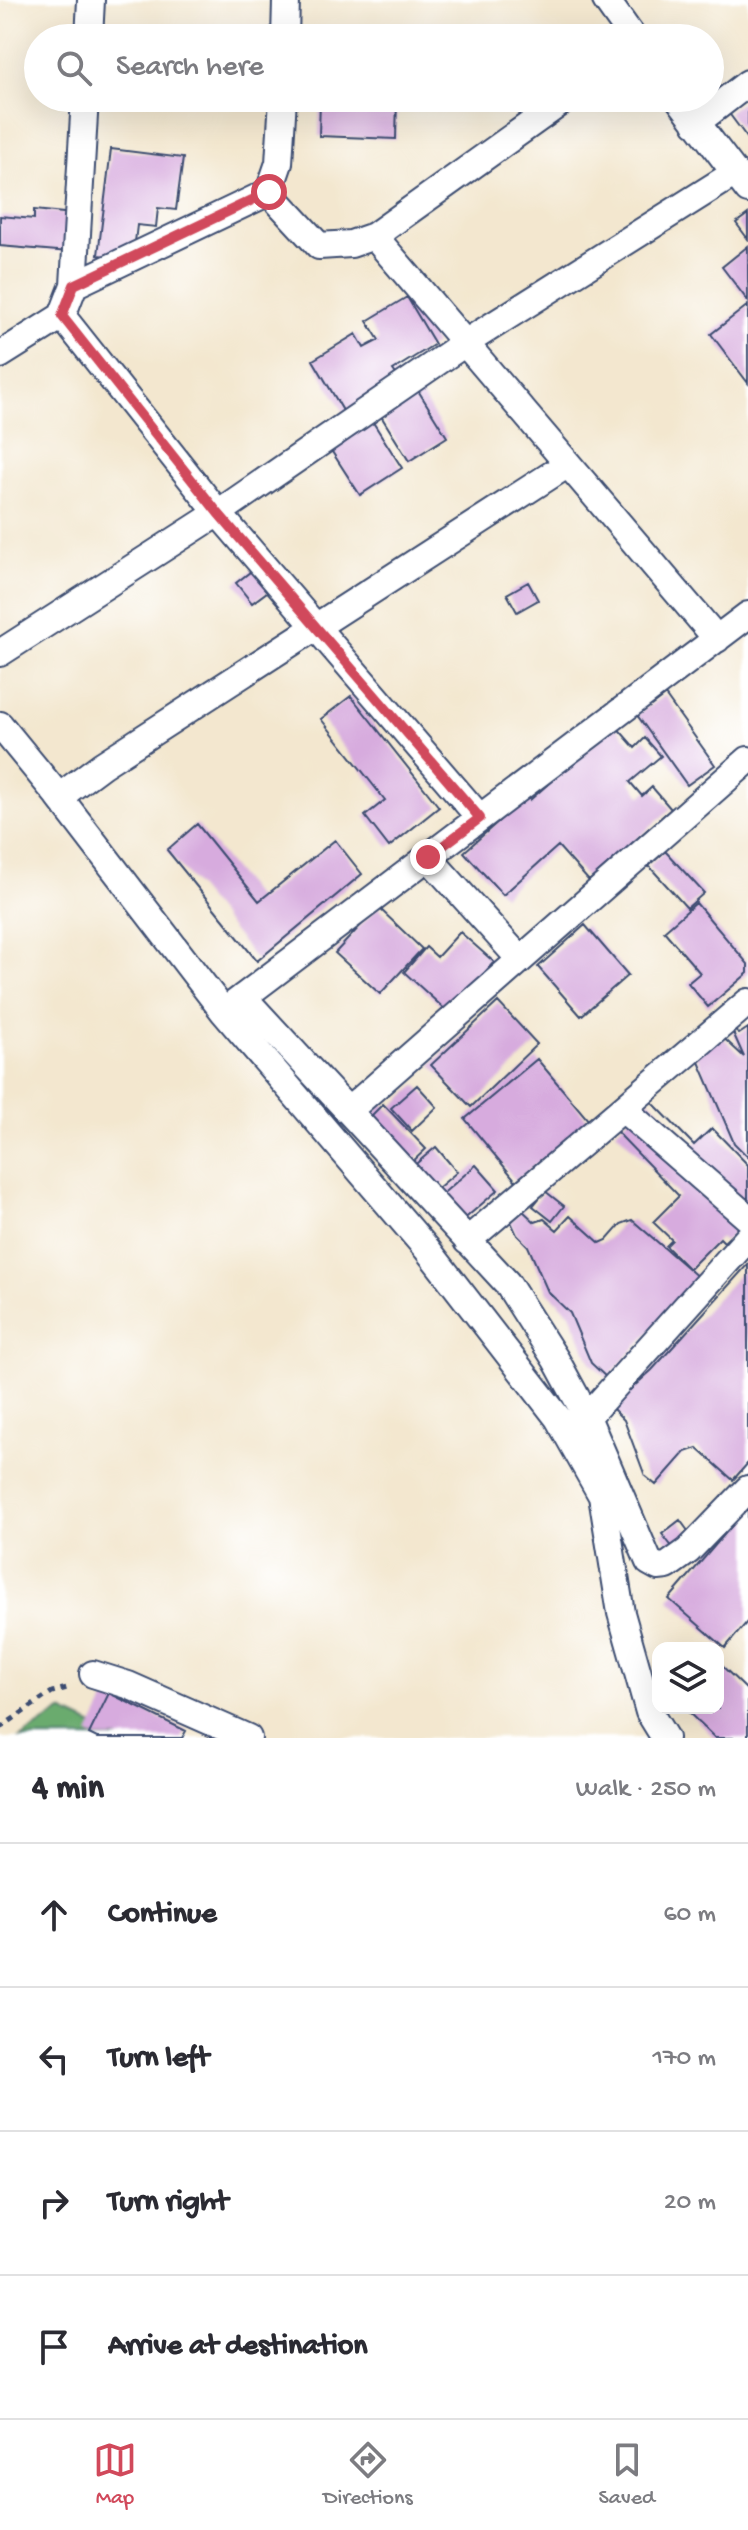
<!DOCTYPE html>
<html lang="en">
<head>
<meta charset="utf-8">
<style>
  :root { --surface:#fff; --page:#f2f2f3; --text:#2b2b33; --muted:#7c7c81; --line:#e1e1e2; --accent:#d1495b }
  body { margin:0; font-family:"Gochi Hand",sans-serif; background:var(--page); color:var(--text) }
  .controls { position:absolute; right:24px; bottom:24px; display:grid; overflow:hidden; border-radius:16px; box-shadow:0 8px 32px #0002 }
  .controls button { width:72px; height:72px; display:grid; place-items:center; padding:0; border:0; border-bottom:2px solid var(--line); background:var(--surface); color:var(--text); font:40px sans-serif }
  .stop { position:absolute; width:24px; height:24px; margin:-18px; border:6px solid #d1495b; border-radius:50%; background:#fff }
  .stop.end { background:#d1495b; border-color:#fff; box-shadow:0 2px 8px #0008 }
  .list { margin:0; padding:0; list-style:none }
  h2 { display:flex; justify-content:space-between; align-items:center; height:104px; margin:0; padding:0 32px; font-size:34px }
  h2 small { font-size:26px; font-weight:400; color:var(--muted) }
  .list li { display:grid; grid-template-columns:52px 1fr auto; gap:24px; align-items:center; box-sizing:border-box; height:144px; padding:0 32px; border-top:2px solid var(--line) }
  .list b { display:block; font-size:30px; white-space:nowrap }
  .list em { font-size:26px; font-style:normal; color:var(--muted) }
  .icon { flex:none; width:44px; height:44px; fill:none; stroke:currentColor; stroke-width:2; stroke-linecap:round; stroke-linejoin:round }
  .map { position:relative; flex:none; width:748px; height:1738px; overflow:hidden }
  .search { position:absolute; background:var(--surface); box-shadow:0 8px 32px #0002; left:24px; right:24px; top:24px; height:88px; display:flex; align-items:center; gap:20px; box-sizing:border-box; padding:0 28px; border-radius:44px; color:var(--muted); font-size:30px }
  .sheet { height:680px; background:var(--surface) }
  nav { display:flex; justify-content:space-around; align-items:center; box-sizing:border-box; height:112px; border-top:2px solid var(--line); background:var(--surface); font-size:22px; color:var(--muted) }
  nav a { display:grid; justify-items:center; gap:4px }
  nav .on { color:var(--accent) }
  .map>svg:first-child { display:block }
</style>
</head>
<body>
<div class="map">
<svg width="748" height="1738" viewBox="0 0 748 1738">
  <rect width="100%" height="100%" fill="#fff"/>
  <filter id="ink" filterUnits="userSpaceOnUse"><feTurbulence type="fractalNoise" baseFrequency=".0125" numOctaves="2"/><feDisplacementMap in="SourceGraphic" scale="16" xChannelSelector="R" yChannelSelector="G"/><feConvolveMatrix kernelMatrix="1 2 1 2 8 2 1 2 1" color-interpolation-filters="sRGB"/></filter>
  <filter id="wash" filterUnits="userSpaceOnUse"><feTurbulence type="fractalNoise" baseFrequency=".006" numOctaves="4" result="noise"/><feDisplacementMap in="SourceGraphic" scale="32" xChannelSelector="R" yChannelSelector="G"/><feGaussianBlur stdDeviation="1.8" result="paint"/><feColorMatrix in="noise" values="0 0 0 0 0 0 0 0 0 0 0 0 0 0 0 0 0 1.4 0 .05"/><feComposite in="paint" operator="in"/></filter>
  <g filter="url(#wash)">
    <rect width="100%" height="100%" fill="#f3e7cf"/>
    <path fill="#6bab6e" stroke="#436d66" stroke-width="2" d="M62 1711 119 1738H20Z"/>
    <g id="blocks">
      <path fill="#d7abde" d="M748 97V139L728 112Z
        M320 98H397L396 139 319 136Z
        M111 149 183 158 176 210 158 208 156 227 137 225 133 259 98 255Z
        M34 210 73 214 69 252 0 246V216L34 219Z
        M748 214V239L736 223Z
        M748 246V301L722 267Z
        M407 297 435 344 393 370 400 380 345 414 313 360 356 334 364 348 379 340 367 321Z
        M748 305V383L711 334Z
        M414 384 447 437 409 461 376 408Z
        M369 416 402 468 360 495 327 444Z
        M259 565 275 586 252 603 236 583Z
        M528 582 538 600 517 612 507 594Z
        M665 695 715 765 687 785 637 715Z
        M351 696 439 807 389 847 365 816 385 800 321 719Z
        M615 725 635 748 645 738 661 756 630 782 642 796 652 787 671 809 589 881 558 846 503 895 464 852 527 796 530 800Z
        M197 824 259 901 335 840 362 874 257 961 167 850Z
        M665 851 704 893 687 908 649 866Z
        M696 903 748 964V973L708 1007 688 983 700 973 664 931Z
        M378 907 422 949 380 994 335 953Z
        M585 925 628 975 581 1016 538 967Z
        M460 932 494 962 449 1013 404 972 426 947 437 957Z
        M498 1002 537 1044 471 1107 431 1065Z
        M731 1028 739 1034 748 1028V1157L734 1143 696 1055 717 1032 744 1057Z
        M537 1059 589 1121 516 1181 465 1119Z
        M417 1085 437 1107 412 1131 391 1108Z
        M649 1099 694 1145 712 1128 748 1165V1219L724 1242 720 1238 689 1269 666 1246 672 1240 653 1222 679 1196 616 1131Z
        M383 1104 426 1149 409 1165 367 1120Z
        M436 1147 457 1172 432 1193 411 1168Z
        M476 1165 498 1190 462 1221 440 1196Z
        M545 1191 564 1206 552 1221 533 1206Z
        M522 1210 535 1222 544 1219 557 1230 570 1216 600 1243 607 1240 621 1224 632 1220 699 1278 607 1378 591 1363 570 1313 548 1292 528 1246 517 1235 511 1222Z
        M748 1264V1463L733 1480 697 1448 685 1452 656 1485 645 1476 624 1420 611 1407 652 1370Z
        M748 1507V1621L725 1648 669 1599Z
        M680 1520 691 1535 674 1549 662 1534Z
        M718 1662 748 1691V1738H715L684 1708H718Z
        M109 1693 186 1731 182 1738H97L89 1734Z"/>
    </g>
  </g>
  <g filter="url(#ink)">
    <use href="#blocks" fill-opacity="0" stroke="#3b4b6f" stroke-width="2"/>
    <g fill="none" stroke-linecap="round" stroke-linejoin="round">
      <g stroke="#3b4b6f" stroke-width="30">
        <path id="street" d="M606 0 633 38
          M89 38 91 0
          M285 38 286 0
          M678 98 748 190
          M696 123 748 83
          M269 192 319 246 351 244 374 236 567 98
          M374 236 717 639
          M74 285 85 98
          M62 316 218 513 480 818
          M0 355 62 316 74 285 269 192 279 163 283 98
          M0 653 218 513 465 343 735 173
          M0 725 59 797 224 1012 427 1249 558 1418 602 1496 621 1613 649 1712 665 1738
          M59 797 102 765 568 464
          M428 857 520 959
          M243 997 507 1283 556 1360 587 1417 649 1562 658 1567 667 1566 688 1551 748 1489
          M230 1007 748 615
          M623 1109 748 1218
          M348 1111 748 760
          M467 1241 748 1002
          M587 1417 748 1238
          M93 1674 128 1685 248 1738"/>
      </g>
      <path stroke="#3b4b6f" stroke-width="5" stroke-dasharray="6 6" stroke-linecap="butt" d="M0 1728 52 1692 71 1687"/>
      <use href="#street" stroke="#fff" stroke-width="26"/>
    </g>
  </g>
  <g fill="none" stroke-linecap="round" stroke-linejoin="round" filter="url(#ink)">
    <path stroke="#d1495b" stroke-width="10" d="M269 192 74 285 62 316 218 513 480 818 428 857"/>
  </g>
</svg>
<div class="controls">
<button><svg class="icon" aria-label="layers" viewBox="0 0 24 24"><path d="M12 4l9 5-9 5-9-5zM3 14l9 5 9-5"/></svg></button>
</div>
<div class="stop" style="left:269px;top:192px"></div>
<div class="stop end" style="left:428px;top:857px"></div>
<div class="search"><svg class="icon" aria-label="search" viewBox="0 0 24 24"><circle cx="10" cy="10" r="6"/><path d="M15 15l6 6"/></svg>Search here</div>
</div>
<section class="sheet">
<h2>4 min<small>Walk · 250 m</small></h2>
<ul class="list">
<li><svg class="icon" aria-label="ahead" viewBox="0 0 24 24"><path d="M12 20V5M6 11l6-6 6 6"/></svg><div><b>Continue</b></div><em>60 m</em></li>
<li><svg class="icon" aria-label="left" viewBox="0 0 24 24"><path d="M17 20v-9H6M10 6l-5 5 5 5"/></svg><div><b>Turn left</b></div><em>170 m</em></li>
<li><svg class="icon" aria-label="right" viewBox="0 0 24 24"><path d="M7 20v-9h11M14 6l5 5-5 5"/></svg><div><b>Turn right</b></div><em>20 m</em></li>
<li><svg class="icon" aria-label="arrive" viewBox="0 0 24 24"><path d="M6 21V4h12l-3 4 3 4H6"/></svg><div><b>Arrive at destination</b></div></li>
</ul>
</section>
<nav>
<a class="on"><svg class="icon" aria-label="map" viewBox="0 0 24 24"><path d="M3 6l6-2 6 2 6-2v14l-6 2-6-2-6 2zM9 4v14M15 6v14"/></svg>Map</a>
<a><svg class="icon" aria-label="directions" viewBox="0 0 24 24"><path d="M12 3l9 9-9 9-9-9zM9 14v-3h6M13 9l2 2-2 2"/></svg>Directions</a>
<a><svg class="icon" aria-label="saved" viewBox="0 0 24 24"><path d="M7 4h10v16l-5-4-5 4z"/></svg>Saved</a>
</nav>
</body>
</html>
